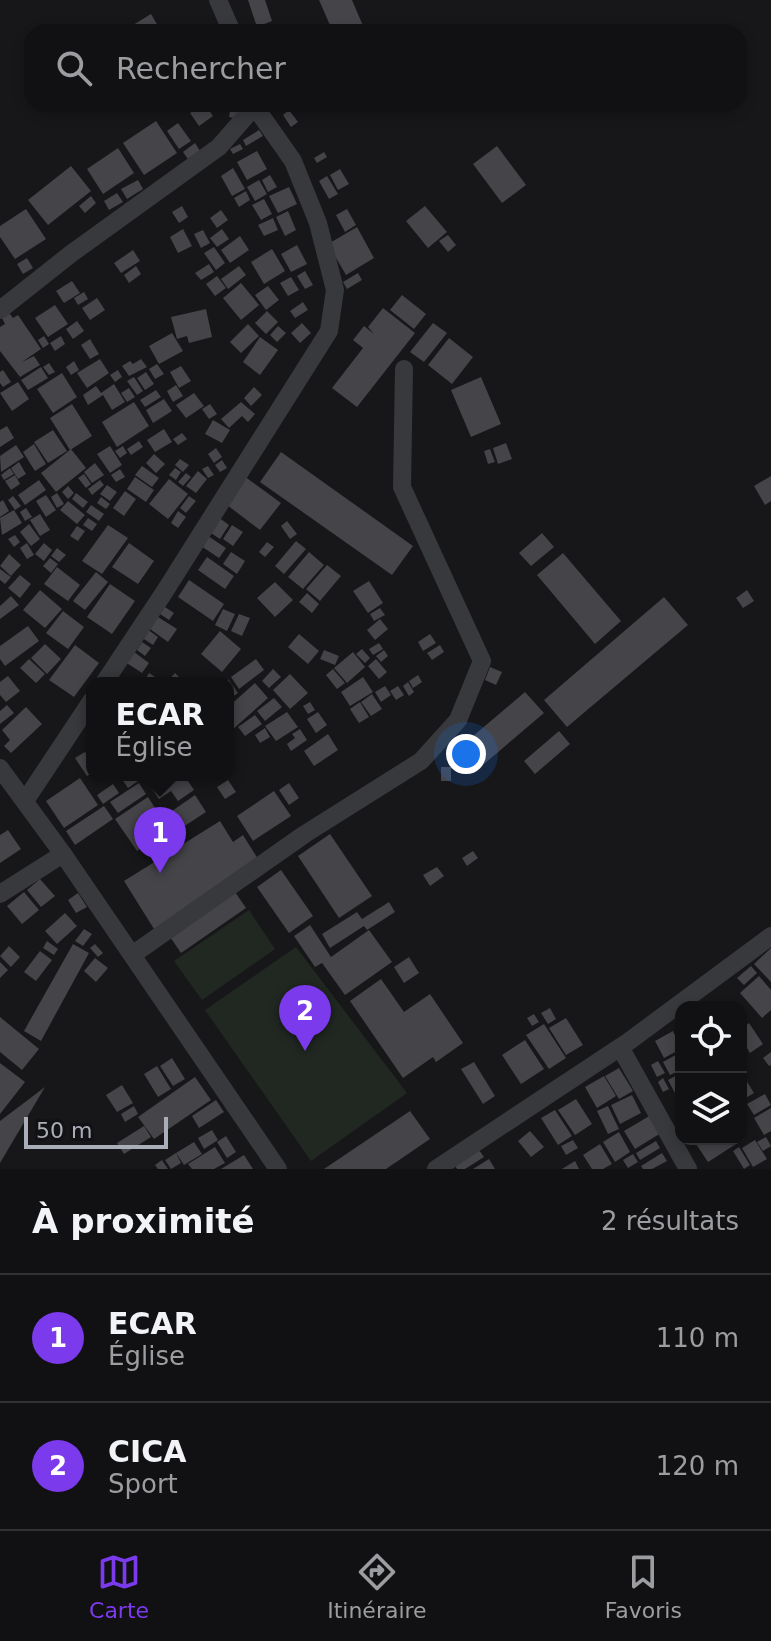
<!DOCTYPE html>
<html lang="fr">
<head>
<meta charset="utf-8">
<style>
  :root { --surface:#111113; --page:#1e1f21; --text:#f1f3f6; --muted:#9c9da0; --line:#303133; --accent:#7c3aed }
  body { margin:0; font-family:"DejaVu Sans",sans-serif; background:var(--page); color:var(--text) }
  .controls { position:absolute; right:24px; bottom:24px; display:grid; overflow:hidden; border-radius:16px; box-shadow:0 4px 12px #0003 }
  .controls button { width:72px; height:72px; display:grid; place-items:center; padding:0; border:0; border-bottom:2px solid var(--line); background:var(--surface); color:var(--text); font:40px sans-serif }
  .scale { position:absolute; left:24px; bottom:20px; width:144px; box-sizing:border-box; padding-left:8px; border:4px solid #aaaeb8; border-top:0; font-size:22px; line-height:28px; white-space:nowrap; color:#aaaeb8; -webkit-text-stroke:6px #121214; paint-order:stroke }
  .you { position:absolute; left:466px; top:754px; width:28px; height:28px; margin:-20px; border:6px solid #fff; border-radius:50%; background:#1a73e8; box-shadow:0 0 0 12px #1a73e833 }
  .badge { display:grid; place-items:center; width:52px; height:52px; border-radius:50%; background:var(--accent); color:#fff; font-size:26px; font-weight:700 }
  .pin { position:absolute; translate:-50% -66px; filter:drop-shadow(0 2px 4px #0008) }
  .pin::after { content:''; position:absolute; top:42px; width:28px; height:24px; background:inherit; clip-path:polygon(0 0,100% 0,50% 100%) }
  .popup { position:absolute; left:86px; top:677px; width:148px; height:104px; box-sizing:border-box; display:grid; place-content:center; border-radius:16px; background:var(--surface); filter:drop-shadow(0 2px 6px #0005); font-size:26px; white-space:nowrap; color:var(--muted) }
  .popup b { font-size:30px; color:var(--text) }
  .popup::after { content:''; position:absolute; left:50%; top:100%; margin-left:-16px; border:16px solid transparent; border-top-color:var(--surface) }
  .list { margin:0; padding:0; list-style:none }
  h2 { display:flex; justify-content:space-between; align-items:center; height:104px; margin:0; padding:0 32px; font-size:34px }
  h2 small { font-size:26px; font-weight:400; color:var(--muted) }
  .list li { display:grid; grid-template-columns:52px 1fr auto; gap:24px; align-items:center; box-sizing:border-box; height:128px; padding:0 32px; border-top:2px solid var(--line) }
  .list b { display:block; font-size:30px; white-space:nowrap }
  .list p { margin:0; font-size:26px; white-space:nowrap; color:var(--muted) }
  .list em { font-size:26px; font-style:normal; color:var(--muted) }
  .icon { flex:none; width:44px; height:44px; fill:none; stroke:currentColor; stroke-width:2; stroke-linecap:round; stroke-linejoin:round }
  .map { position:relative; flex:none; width:771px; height:1169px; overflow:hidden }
  .search { position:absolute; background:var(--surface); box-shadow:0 4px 12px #0003; left:24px; right:24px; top:24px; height:88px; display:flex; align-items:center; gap:20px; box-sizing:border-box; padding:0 28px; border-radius:24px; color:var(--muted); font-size:30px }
  .sheet { height:360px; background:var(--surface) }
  nav { display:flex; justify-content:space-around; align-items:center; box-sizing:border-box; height:112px; border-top:2px solid var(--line); background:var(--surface); font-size:22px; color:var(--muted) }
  nav a { display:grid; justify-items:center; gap:4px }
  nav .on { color:var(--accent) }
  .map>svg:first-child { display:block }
</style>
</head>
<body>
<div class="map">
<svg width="771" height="1169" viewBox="0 0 771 1169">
  <rect width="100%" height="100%" fill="#171719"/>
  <path fill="#212822" d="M249 910 275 949 202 1000 174 961Z
    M296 947 407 1093 311 1161 205 1010Z"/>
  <path fill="#444449" d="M248 0H265L272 21 257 27Z
    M319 0H352L364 28 355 32H333Z
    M151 14 158 26 149 32H137L133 25Z
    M276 25 278 32H256V31Z
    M205 104 213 116 199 126 190 113Z
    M231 104H241L238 119 229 117Z
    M289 110 298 122 291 127 283 115Z
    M156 121 177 153 144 175 123 143Z
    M178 123 191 141 179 149 167 131Z
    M259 130 263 136 246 146 243 140Z
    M195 143 200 151 188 159 183 152Z
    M240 144 243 149 233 154 230 149Z
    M497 146 526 185 502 203 473 164Z
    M118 148 134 173 103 194 87 169Z
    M257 151 267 169 247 180 237 162Z
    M324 152 327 157 317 163 314 158Z
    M71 166 91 191 48 225 28 200Z
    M233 168 245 189 232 196 221 176Z
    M340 169 349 184 338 190 330 175Z
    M270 175 277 187 268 192 262 180Z
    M327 176 338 194 329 199 319 181Z
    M138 180 143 189 127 199 121 189Z
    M259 180 267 194 255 201 247 187Z
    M289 187 297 204 278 213 269 196Z
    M246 191 250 200 239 207 234 198Z
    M117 193 123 202 109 210 104 201Z
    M91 196 96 203 85 213 79 206Z
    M264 199 272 214 261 220 252 205Z
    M182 206 188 217 179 223 172 212Z
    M425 206 447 232 428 248 406 221Z
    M26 209 46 239 15 259 0 237V226Z
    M347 209 356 225 345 232 336 215Z
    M221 210 228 220 217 228 210 218Z
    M288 211 296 230 285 236 276 217Z
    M273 218 278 230 264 236 258 225Z
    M357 227 374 258 346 275 328 244Z
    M183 229 192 246 178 253 170 237Z
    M222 229 229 239 217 247 210 238Z
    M203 230 210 243 201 248 194 234Z
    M448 235 456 245 448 252 439 241Z
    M240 236 249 250 230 263 221 250Z
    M297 245 307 264 291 272 281 254Z
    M214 247 225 263 216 270 204 253Z
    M272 249 285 271 264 284 251 262Z
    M133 250 140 261 121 273 114 263Z
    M27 258 33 268 23 274 17 264Z
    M209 264 214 272 201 280 195 273Z
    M136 266 141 274 129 283 124 275Z
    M239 266 246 275 228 289 221 279Z
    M305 271 313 285 305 289 297 276Z
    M358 273 362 280 347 289 343 282Z
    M217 276 226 288 215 296 206 284Z
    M291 277 299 290 288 296 280 283Z
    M72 281 80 293 64 303 56 291Z
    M241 283 259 305 241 320 223 298Z
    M268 286 279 300 266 310 255 295Z
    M84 292 88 299 78 305 74 298Z
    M402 295 426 314 414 329 390 310Z
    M97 298 105 310 90 320 82 308Z
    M303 302 308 310 295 318 290 311Z
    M55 305 68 324 48 337 35 318Z
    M383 308 415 333 357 407 332 388 363 348 353 340 364 326 374 334 368 327Z
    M206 309 212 337 189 343 187 336 177 339 171 317Z
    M267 311 278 322 266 334 255 323Z
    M9 313 13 318 18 315 41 349 22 362 34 356 40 365 20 377 0 351V327L5 324 2 318Z
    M77 321 84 331 73 339 66 329Z
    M302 323 311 333 300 343 291 333Z
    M433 323 447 333 424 362 410 352Z
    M248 324 259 336 241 353 230 342Z
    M278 326 286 333 277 342 270 335Z
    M172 333 183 351 159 364 149 346Z
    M44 336 49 344 43 348 38 340Z
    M61 336 65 344 55 351 50 343Z
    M260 337 278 350 260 375 243 362Z
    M449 338 473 357 452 384 428 365Z
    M90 339 99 354 90 359 81 345Z
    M100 359 109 373 87 388 77 373Z
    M141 359 147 367 129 376 122 366 130 361 133 364Z
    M74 361 79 370 71 375 66 367Z
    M49 363 55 372 49 375 43 367Z
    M157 364 164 374 155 379 149 369Z
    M181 366 191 381 179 388 170 372Z
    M41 367 48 378 28 390 21 380Z
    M3 370 11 382 3 387 0 383V372Z
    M118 370 122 377 115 382 110 375Z
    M146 372 154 384 145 390 137 378Z
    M62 373 77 397 53 413 37 389Z
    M134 377 143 391 137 395 127 381Z
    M481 377 501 424 471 437 451 390Z
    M18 382 29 399 12 411 0 393Z
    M114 384 125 402 112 410 103 395 88 405 83 395 96 386 101 393Z
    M176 385 183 396 173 402 167 391Z
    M254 387 262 395 251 406 244 398Z
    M129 388 135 397 127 402 121 393Z
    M156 390 161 397 145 407 140 400Z
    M194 393 204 406 186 418 176 405Z
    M164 399 172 411 153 423 146 410Z
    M134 402 149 426 117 447 102 422Z
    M241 402 255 414 248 422 242 416 229 428 221 419Z
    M72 404 92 436 70 450 50 418Z
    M210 404 217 414 209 419 202 409Z
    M213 420 230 430 222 443 205 434Z
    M7 426 14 438 0 447V430Z
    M164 429 172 442 155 452 147 440Z
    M53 430 67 451 48 463 34 442Z
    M182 433 187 439 178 445 173 439Z
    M139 441 143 447 131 455 127 449Z
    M506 443 512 459 498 464 493 448Z
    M34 444 46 464 35 471 23 452Z
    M16 445 24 457 1 472 0 456Z
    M110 446 122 465 110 473 97 454Z
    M123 446 127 453 120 458 115 451Z
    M216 448 222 457 214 463 208 454Z
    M71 449 86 468 56 492 41 473Z
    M490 449 495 462 488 464 484 451Z
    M281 452 413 546 392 575 260 482Z
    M154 454 165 464 156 473 146 463Z
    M180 459 189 465 183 472 175 465Z
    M222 460 227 468 220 472 215 465Z
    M19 462 26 474 18 479 11 468Z
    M95 463 104 475 92 483 84 472Z
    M142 466 159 478 152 487 135 475Z
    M208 466 214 475 208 478 202 469Z
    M10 468 14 474 4 480 1 475Z
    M175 468 181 472 176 480 169 475Z
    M120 469 125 477 116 482 111 475Z
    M198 471 207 479 196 493 186 486Z
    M186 473 191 477 183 486 178 482Z
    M84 474 91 484 86 488 78 478Z
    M15 475 20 484 11 490 5 481Z
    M244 476 281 503 260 530 227 505Z
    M771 476V501L765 505 754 486Z
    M135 477 154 490 146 502 127 489Z
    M169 479 188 494 168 519 149 504Z
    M39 480 46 490 25 505 18 495Z
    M100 480 104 485 92 495 88 489Z
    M107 485 117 492 110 501 100 494Z
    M68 486 74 493 68 499 62 492Z
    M125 491 136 499 124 516 113 508Z
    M57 493 64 504 57 508 51 497Z
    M76 493 88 502 83 508 72 499Z
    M46 495 56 510 46 517 36 501Z
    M13 496 21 506 15 510 8 500Z
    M189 496 196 501 186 513 180 508Z
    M101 497 110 504 106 509 97 503Z
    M3 500 9 511 0 517V502Z
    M68 501 85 515 77 524 60 510Z
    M91 505 104 514 99 521 86 512Z
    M26 508 32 517 25 521 20 512Z
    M14 510 22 523 2 535 0 518Z
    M178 511 186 517 178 528 171 523Z
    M40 514 50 530 40 536 30 520Z
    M218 517 229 525 220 539 208 531Z
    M88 518 97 524 92 531 83 525Z
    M287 521 297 534 290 539 281 526Z
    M29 524 40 539 31 546 20 532Z
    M108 525 128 538 102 574 82 561Z
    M232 525 243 532 233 546 223 539Z
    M77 526 85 531 78 541 70 536Z
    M542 533 554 547 531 566 519 553Z
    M15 535 20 542 14 547 8 539Z
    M208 536 226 548 219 558 201 546Z
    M296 541 306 549 284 574 275 566Z
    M267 542 274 547 265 557 259 552Z
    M27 543 34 555 27 559 20 548Z
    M44 543 52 550 44 561 35 554Z
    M129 543 154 561 138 584 112 567Z
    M57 548 66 555 59 562 51 556Z
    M231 552 245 561 237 574 223 564Z
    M309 552 324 565 303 589 288 577Z
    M563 553 621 621 595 644 537 575Z
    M9 554 21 565 11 576 0 566Z
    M207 557 234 576 225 589 198 570Z
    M50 558 58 564 51 573 43 566Z
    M327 565 341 576 320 601 306 589Z
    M57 567 80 585 68 601 44 584Z
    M0 569 11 577 5 584 0 580Z
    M96 572 108 582 85 610 73 601Z
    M20 575 31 584 20 598 8 588Z
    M189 580 224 604 213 621 178 597Z
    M369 581 383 603 368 613 353 591Z
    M275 582 293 600 275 617 257 598Z
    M110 584 135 601 112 634 87 617Z
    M40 590 62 609 45 628 23 610Z
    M747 590 754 601 743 608 736 598Z
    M307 593 319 604 312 613 299 602Z
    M11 596 19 605 0 619V606Z
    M664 597 688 625 567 727 544 700Z
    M162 605 174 613 169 620 157 612Z
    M380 608 385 615 374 621 370 614Z
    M223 609 235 614 227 631 215 625Z
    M63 611 84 627 68 649 46 633Z
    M239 614 250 618 242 636 231 631Z
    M158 617 177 629 168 642 150 629Z
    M380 619 388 629 375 640 367 630Z
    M28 626 39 641 5 666 0 659V646Z
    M147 629 158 637 153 645 141 637Z
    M220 631 241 649 222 672 201 654Z
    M299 634 319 651 308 664 288 647Z
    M430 634 436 643 423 651 418 642Z
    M142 642 151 648 145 656 137 650Z
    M379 643 383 649 373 655 369 649Z
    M45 644 61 659 47 674 31 658Z
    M75 645 99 663 74 697 49 680Z
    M440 645 444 652 432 660 427 653Z
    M130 649 149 663 142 673 122 660Z
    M362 649 370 658 365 663 356 654Z
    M324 650 339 656 335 665 320 659Z
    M384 650 388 656 381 662 376 656Z
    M353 652 365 667 347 683 334 668Z
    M29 659 45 674 36 683 20 668Z
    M256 659 264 670 239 689 231 677Z
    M376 659 387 672 379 679 368 666Z
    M490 667 502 672 496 685 485 680Z
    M273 669 281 677 269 688 262 681Z
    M333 669 345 683 337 689 326 675Z
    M149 673 161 681 160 683H143Z
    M175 673 182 680 180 683H166Z
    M290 674 308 693 290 709 273 690Z
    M418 675 422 682 413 688 409 681Z
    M8 676 20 691 6 702 0 695V682Z
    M363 677 373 692 350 706 341 692Z
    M228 679 238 693 228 700Z
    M408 682 414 692 409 696 403 686Z
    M255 683 268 698 232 730 228 725V707Z
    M385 686 391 695 381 702 375 692Z
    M398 686 404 695 396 700 390 691Z
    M525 692 544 713 484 764 466 742Z
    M372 694 382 709 371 716 361 702Z
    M274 698 282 707 265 721 257 711Z
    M310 702 315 710 308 714 303 706Z
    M360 702 369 717 359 723 350 709Z
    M7 705 14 713 0 724V711Z
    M26 707 42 724 11 753 4 746 10 740 2 730Z
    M287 712 298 727 276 741 265 726Z
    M318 712 327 725 316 733 307 719Z
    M255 715 262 724 245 736 238 727Z
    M265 728 270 737 260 743 255 735Z
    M300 729 307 740 291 751 287 744 295 738 292 734Z
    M559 731 570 744 535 774 524 761Z
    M328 734 338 750 314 766 304 751Z
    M85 752 92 764V773L87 776 75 758Z
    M441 767H451V781H441Z
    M126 775H147L128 788 121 778Z
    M154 775H184L194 790 178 801 171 791 159 799 146 780Z
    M80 778 98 805 64 828 46 801Z
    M228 780 236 792 225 799 217 787Z
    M139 783 146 794 118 813 110 802Z
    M289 783 299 798 289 805 279 790Z
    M113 784 119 793 103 804 97 795Z
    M274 791 291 816 253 841 237 816Z
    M195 795 206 812 183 827 172 811Z
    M148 797 169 830 137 851 115 819Z
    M104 806 113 819 75 845 66 831Z
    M220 821 233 842 243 835 258 859 229 883 246 908 181 953 162 925 154 929 124 881Z
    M8 830 21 849 0 863V835Z
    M330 834 372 896 339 918 298 856Z
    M473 851 478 858 467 866 462 858Z
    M437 867 444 876 430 886 423 875Z
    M281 870 313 916 289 933 257 887Z
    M40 879 55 896 41 907 27 890Z
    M24 892 39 910 22 924 7 906Z
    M78 893 87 907 76 913 68 900Z
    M389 902 395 912 367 930 364 926 330 948 322 934 357 912 362 919Z
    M65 913 77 926 57 944 45 931Z
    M310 925 331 957 369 930 392 962 345 995 322 963 315 967 294 936Z
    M84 929 92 934 83 946 75 941Z
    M47 941 58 949 54 955 43 948Z
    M73 944 89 953 41 1041 24 1031Z
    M95 944 103 953 98 957 90 948Z
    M9 946 20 957 11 967 0 956Z
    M771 948V982L754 964Z
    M40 951 52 960 36 981 24 972Z
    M409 957 419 973 404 983 394 967Z
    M95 958 108 968 96 982 84 971Z
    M0 962 8 970 0 978Z
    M751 966 757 973 744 985 737 978Z
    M759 976 771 990V1010L762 1018 740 993Z
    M381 979 404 1012 430 994 463 1043 436 1062 433 1057 403 1078 350 1001Z
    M550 1008 556 1019 548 1024 541 1013Z
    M534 1014 539 1022 532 1026 527 1018Z
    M0 1017 39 1049 22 1070 0 1052Z
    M566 1018 583 1045 566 1055 549 1028Z
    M749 1023 763 1044 750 1053 741 1038V1028Z
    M544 1024 566 1058 549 1069 526 1035Z
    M673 1031 681 1049 664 1058 655 1041Z
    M525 1040 544 1069 521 1084 502 1055Z
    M681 1052V1070L670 1075 663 1062Z
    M771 1052V1065L769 1066 763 1058Z
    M172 1058 185 1079 173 1086 160 1066Z
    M658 1061 665 1073 657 1077 651 1065Z
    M474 1062 495 1096 483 1104 461 1069Z
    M0 1063 25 1082 0 1114Z
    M157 1066 171 1089 158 1097 144 1074Z
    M619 1068 633 1091 619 1099 605 1076Z
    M741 1072 754 1093 741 1101Z
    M681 1073V1097L678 1099 668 1080Z
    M604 1076 616 1096 597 1108 585 1087Z
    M195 1077 211 1100 154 1139 138 1117Z
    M663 1078 669 1089 663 1092 658 1082Z
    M122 1085 133 1103 117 1112 106 1095Z
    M45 1087 0 1163V1121Z
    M765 1094 771 1105 754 1115 747 1104Z
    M632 1095 641 1113 620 1124 611 1105Z
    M576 1099 592 1124 575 1135 558 1110Z
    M216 1100 224 1112 199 1128 192 1116Z
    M134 1106 138 1114 125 1122 121 1114Z
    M608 1106 619 1129 608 1134 597 1111Z
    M771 1108V1131L764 1135 754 1118Z
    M555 1110 572 1136 558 1145 541 1118Z
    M410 1111 430 1139 386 1169H324Z
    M651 1115 661 1133 635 1149 624 1131Z
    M144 1126 151 1137 124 1154 117 1143Z
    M212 1130 218 1140 204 1149 198 1138Z
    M530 1131 544 1147 531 1157 518 1141Z
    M619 1132 630 1152 615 1162 603 1142Z
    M226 1136 236 1152 227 1158 217 1142Z
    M766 1137 771 1146 763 1151 757 1142Z
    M697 1139H744L708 1162 694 1141Z
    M573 1140 578 1148 566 1155 561 1146Z
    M755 1140 767 1159 753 1167 742 1148Z
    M656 1141 660 1148 640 1160 636 1153Z
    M194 1142 202 1154 184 1165 176 1153Z
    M600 1144 612 1164 603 1169H592L583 1155Z
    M215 1147 225 1163 214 1169H192L188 1164Z
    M739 1147 750 1165 744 1169 733 1151Z
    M479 1150 484 1157 465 1169H457L455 1165Z
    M176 1153 181 1163 171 1169 165 1160Z
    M662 1153 667 1161 652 1169H643L641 1166Z
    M633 1154 638 1162 628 1168 623 1160Z
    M244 1155 253 1169H221Z
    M489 1159 495 1169H473Z
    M162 1160 168 1169H158L155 1165Z
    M575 1161 579 1169H562Z"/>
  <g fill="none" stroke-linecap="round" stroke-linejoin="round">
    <path stroke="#38393d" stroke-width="18" d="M218 0 232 32
      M0 310 72 253 219 147 253 108
      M104 683 165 591 329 331 335 290 318 223 293 161 253 104
      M0 768 63 854 278 1169
      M25 801 92 700
      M0 894 63 854
      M132 955 305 834 421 761 458 720 482 661 402 487 404 369
      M620 1047 688 1169
      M436 1169 628 1042 771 936"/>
  </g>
</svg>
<div class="controls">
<button><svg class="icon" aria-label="locate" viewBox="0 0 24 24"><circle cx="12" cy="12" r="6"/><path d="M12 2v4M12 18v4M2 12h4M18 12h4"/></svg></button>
<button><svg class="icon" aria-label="layers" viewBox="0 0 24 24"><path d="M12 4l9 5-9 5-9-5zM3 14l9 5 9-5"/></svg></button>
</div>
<div class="scale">50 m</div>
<div class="you"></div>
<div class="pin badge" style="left:160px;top:873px">1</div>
<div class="popup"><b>ECAR</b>Église</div>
<div class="pin badge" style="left:305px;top:1051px">2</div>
<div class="search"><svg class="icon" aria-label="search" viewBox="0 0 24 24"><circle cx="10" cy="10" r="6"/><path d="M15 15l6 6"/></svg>Rechercher</div>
</div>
<section class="sheet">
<h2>À proximité<small>2 résultats</small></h2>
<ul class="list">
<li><span class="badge">1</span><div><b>ECAR</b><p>Église</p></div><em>110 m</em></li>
<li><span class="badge">2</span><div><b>CICA</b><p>Sport</p></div><em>120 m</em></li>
</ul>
</section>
<nav>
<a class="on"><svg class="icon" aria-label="map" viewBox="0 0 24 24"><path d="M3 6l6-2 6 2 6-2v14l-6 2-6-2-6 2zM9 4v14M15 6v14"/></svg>Carte</a>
<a><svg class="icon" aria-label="directions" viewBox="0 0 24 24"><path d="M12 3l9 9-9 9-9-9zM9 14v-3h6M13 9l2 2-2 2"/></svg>Itinéraire</a>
<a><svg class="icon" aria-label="saved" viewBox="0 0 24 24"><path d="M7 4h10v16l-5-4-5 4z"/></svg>Favoris</a>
</nav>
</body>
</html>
